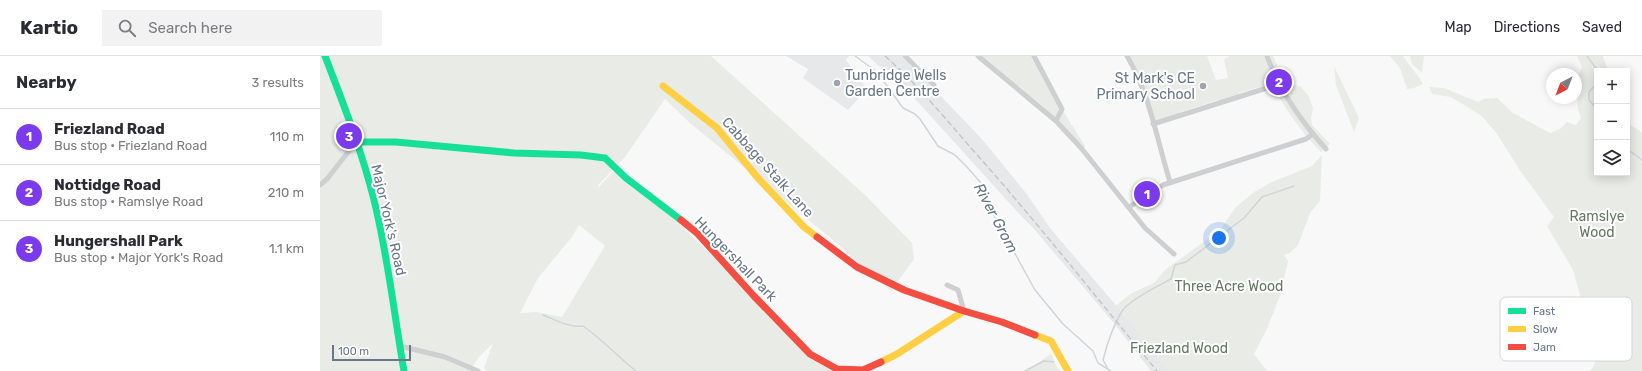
<!DOCTYPE html>
<html lang="en">
<head>
<meta charset="utf-8">
<style>
  :root { --surface:#fff; --page:#f2f2f3; --text:#2b2b33; --muted:#7c7c81; --line:#e1e1e2; --accent:#7c3aed }
  body { margin:0; font-family:Rubik,sans-serif; background:var(--page); color:var(--text) }
  .controls { position:absolute; right:12px; top:12px; display:grid; overflow:hidden; border-radius:0px; box-shadow:0 2px 10px #0003 }
  .controls button { width:36px; height:36px; display:grid; place-items:center; padding:0; border:0; border-bottom:1px solid var(--line); background:var(--surface); color:var(--text); font:20px sans-serif }
  .compass { position:absolute; left:1226px; top:12px; width:36px; height:36px; border-radius:50%; background:var(--surface); box-shadow:0 2px 10px #0003; rotate:222deg }
  .scale { position:absolute; left:12px; bottom:10px; width:79px; box-sizing:border-box; padding-left:4px; border:2px solid #697787; border-top:0; font-size:11px; line-height:14px; white-space:nowrap; color:#697787; -webkit-text-stroke:3px #fff; paint-order:stroke }
  .you { position:absolute; left:899px; top:182px; width:14px; height:14px; margin:-10px; border:3px solid #fff; border-radius:50%; background:#1a73e8; box-shadow:0 0 0 6px #1a73e833 }
  .badge { display:grid; place-items:center; width:26px; height:26px; border-radius:50%; background:var(--accent); color:#fff; font-size:13px; font-weight:700 }
  .pin { position:absolute; translate:-50% -50%; border:2px solid #fff; box-shadow:0 1px 4px #0006 }
  .list { margin:0; padding:0; list-style:none }
  h2 { display:flex; justify-content:space-between; align-items:center; height:52px; margin:0; padding:0 16px; font-size:17px }
  h2 small { font-size:13px; font-weight:400; color:var(--muted) }
  .list li { display:grid; grid-template-columns:26px 1fr auto; gap:12px; align-items:center; box-sizing:border-box; height:56px; padding:0 16px; border-top:1px solid var(--line) }
  .list b { display:block; font-size:15px; white-space:nowrap }
  .list p { margin:0; font-size:13px; white-space:nowrap; color:var(--muted) }
  .list em { font-size:13px; font-style:normal; color:var(--muted) }
  .icon { flex:none; width:22px; height:22px; fill:none; stroke:currentColor; stroke-width:2; stroke-linecap:round; stroke-linejoin:round }
  .map { position:relative; flex:none; width:1322px; height:315px; overflow:hidden }
  header { display:flex; align-items:center; gap:24px; box-sizing:border-box; height:56px; padding:0 20px; background:var(--surface); border-bottom:1px solid var(--line) }
  header strong { font-size:19px }
  nav { display:flex; gap:22px; margin-inline-start:auto; font-size:14px }
  .search { width:280px; height:36px; background:var(--page); display:flex; align-items:center; gap:10px; box-sizing:border-box; padding:0 14px; border-radius:0px; color:var(--muted); font-size:15px }
  main { display:flex }
  aside { flex:1; background:var(--surface) }
  .map>svg:first-child { display:block }
</style>
</head>
<body>
<header>
<strong>Kartio</strong>
<div class="search"><svg class="icon" aria-label="search" viewBox="0 0 24 24"><circle cx="10" cy="10" r="6"/><path d="M15 15l6 6"/></svg>Search here</div>
<nav><a>Map</a><a>Directions</a><a>Saved</a></nav>
</header>
<main>
<aside>
<h2>Nearby<small>3 results</small></h2>
<ul class="list">
<li><span class="badge">1</span><div><b>Friezland Road</b><p>Bus stop · Friezland Road</p></div><em>110 m</em></li>
<li><span class="badge">2</span><div><b>Nottidge Road</b><p>Bus stop · Ramslye Road</p></div><em>210 m</em></li>
<li><span class="badge">3</span><div><b>Hungershall Park</b><p>Bus stop · Major York's Road</p></div><em>1.1 km</em></li>
</ul>
</aside>
<div class="map">
<svg width="1322" height="315" viewBox="0 0 1322 315">
  <rect width="100%" height="100%" fill="#f8f8f8"/>
  <path fill="#e7e8e9" d="M466 0H529L526 4 547 33 528 54 483 22 488 13Z
    M548 0H581L614 33 662 83 706 137 730 172 852 315H831L793 266 714 173 692 150 598 46Z"/>
  <path fill="#e8ebe6" fill-rule="evenodd" d="M0 0H391L544 138 592 187 594 203 571 235 507 179 371 68 345 43 305 101 279 128 278 132 294 115 352 161 388 196 487 299 516 315H167L164 312 173 287 158 302 150 315H0ZM259 169 285 190 242 261 217 256 200 257 218 222 252 181Z
    M659 0H713L742 53 765 90 762 93 753 81Z
    M808 0H887L896 24 908 22 904 3 910 0H953L964 25 981 31 988 39 993 52 991 62 992 69 1010 88 1001 96C977 72 959 44 945 13L950 28 919 37 918 41 899 47 898 44 860 56V59L834 68Z
    M1070 0H1083C1089 10 1097 17 1103 28L1094 32 1087 33 1080 12Z
    M1090 0H1104L1102 17 1092 8Z
    M1257 0H1283L1288 15H1277V117H1307V67L1322 76V315H1267H1270L1275 308 1266 260 1253 214 1227 170 1234 161 1201 116 1177 78 1162 60 1131 41 1112 38 1109 31 1124 32 1158 46 1163 43 1177 42 1193 57 1230 77 1240 73 1247 66 1256 69 1261 62 1258 53 1256 25 1262 11Z
    M1014 10 1039 62 1034 76 1016 29Z
    M1002 99 1000 145 990 157 978 189 970 197 964 199 968 205 960 240 946 275 934 298 947 315H848L803 257 795 250 812 237 834 227 845 214 900 174 916 151 934 136 952 126 992 110Z
    M731 298 736 310 741 315H705Z"/>
  <g fill="none" stroke-linecap="round" stroke-linejoin="round">
    <path stroke="#cfd5d9" stroke-width="1.5" d="M535 0 557 16 583 52 595 58 600 63 618 90 635 99 647 111 661 127 668 140 670 152 715 234 743 268 773 295 778 307 791 315
      M1267 0 1278 15
      M1277 27 1269 36V44L1277 53
      M1307 93 1322 104
      M223 259C236 264 249 272 263 270 282 283 298 301 316 315
      M787 311 783 304C787 288 793 270 802 255 809 244 838 230 851 223L855 209 866 206 924 162 942 141 974 130
      M705 315 724 305 734 306"/>
    <path stroke="#cecfd1" stroke-width="5" d="M585 0 614 29
      M658 0 736 65 762 93 825 172 854 198
      M714 0 742 53 736 65
      M807 0C830 39 837 84 850 126
      M947 0C960 36 981 65 1006 93
      M833 68 950 31 958 27
      M0 129 7 123 36 86
      M809 151 843 129 986 83 993 78
      M627 229 638 234 644 255
      M80 290 125 301 158 315"/>
    <path stroke="#16e098" stroke-width="7" d="M5 0C23 47 42 95 54 144 68 200 74 258 84 315
      M36 86H76L194 97 261 99 285 102 306 122 361 164"/>
    <path stroke="#ffcf43" stroke-width="7" d="M343 30 397 72 437 121 484 171 497 181
      M715 279 731 285 748 315
      M561 306 577 298 644 255"/>
    <path stroke="#f24e42" stroke-width="7" d="M361 164 377 177 433 239 490 298 517 313 543 314 561 306
      M497 181 537 211 584 234 644 255 682 266 715 279"/>
    <path stroke="#c5c6c7" stroke-width="1.5" stroke-dasharray="6 3" stroke-linecap="butt" d="M565 0C597 28 624 61 652 93 716 165 776 241 837 315"/>
  </g>
  <g fill="#9ba4af" stroke="#fff" stroke-width="1.5">
    <circle cx="517" cy="27" r="4"/>
    <circle cx="883" cy="30" r="4"/>
  </g>
  <g text-anchor="middle" stroke-width="4" stroke-linejoin="round" paint-order="stroke">
    <g font-size="14" fill="#697787" stroke="#fff" text-anchor="start">
      <text x="525" y="24">Tunbridge Wells<tspan x="525" dy="16">Garden Centre</tspan></text>
      <text x="875" y="27" text-anchor="end">St Mark's CE<tspan x="875" dy="16">Primary School</tspan></text>
    </g>
    <g font-size="14" fill="#697787" stroke="#fff">
      <text transform="translate(448 111) rotate(48)" y="5">Cabbage Stalk Lane</text>
      <text transform="translate(69 164) rotate(77)" y="5">Major York's Road</text>
      <text transform="translate(416 203) rotate(46)" y="5">Hungershall Park</text>
    </g>
    <g font-size="14" fill="#667964" stroke="#fff">
      <text x="1277" y="165">Ramslye<tspan x="1277" dy="16">Wood</tspan></text>
      <text x="909" y="235">Three Acre Wood</text>
      <text x="859" y="297">Friezland Wood</text>
    </g>
    <g font-size="15" font-style="italic" fill="#657782" stroke="#fff">
      <text transform="translate(676 162) rotate(62)" y="5">River Grom</text>
    </g>
  </g>
  <rect x="1180" y="241" width="132" height="64" rx="6" fill="#fff" stroke="#d2d6db" stroke-width="1"/>
  <rect x="1188" y="252" width="18" height="6" fill="#16e098"/>
  <rect x="1188" y="270" width="18" height="6" fill="#ffcf43"/>
  <rect x="1188" y="288" width="18" height="6" fill="#f24e42"/>
  <g font-size="11" fill="#697787">
    <text x="1213" y="259">Fast</text>
    <text x="1213" y="277">Slow</text>
    <text x="1213" y="295">Jam</text>
  </g>
</svg>
<div class="controls">
<button>+</button>
<button>−</button>
<button><svg class="icon" aria-label="layers" viewBox="0 0 24 24"><path d="M12 4l9 5-9 5-9-5zM3 14l9 5 9-5"/></svg></button>
</div>
<svg class="compass" viewBox="-18 -18 36 36"><path d="M0-13l5 13h-10z" fill="#e53935"/><path d="M0 13l5-13h-10z" fill="#7c7c81"/></svg>
<div class="scale">100 m</div>
<div class="you"></div>
<div class="pin badge" style="left:827px;top:138px">1</div>
<div class="pin badge" style="left:959px;top:26px">2</div>
<div class="pin badge" style="left:29px;top:80px">3</div>
</div>
</main>
</body>
</html>
